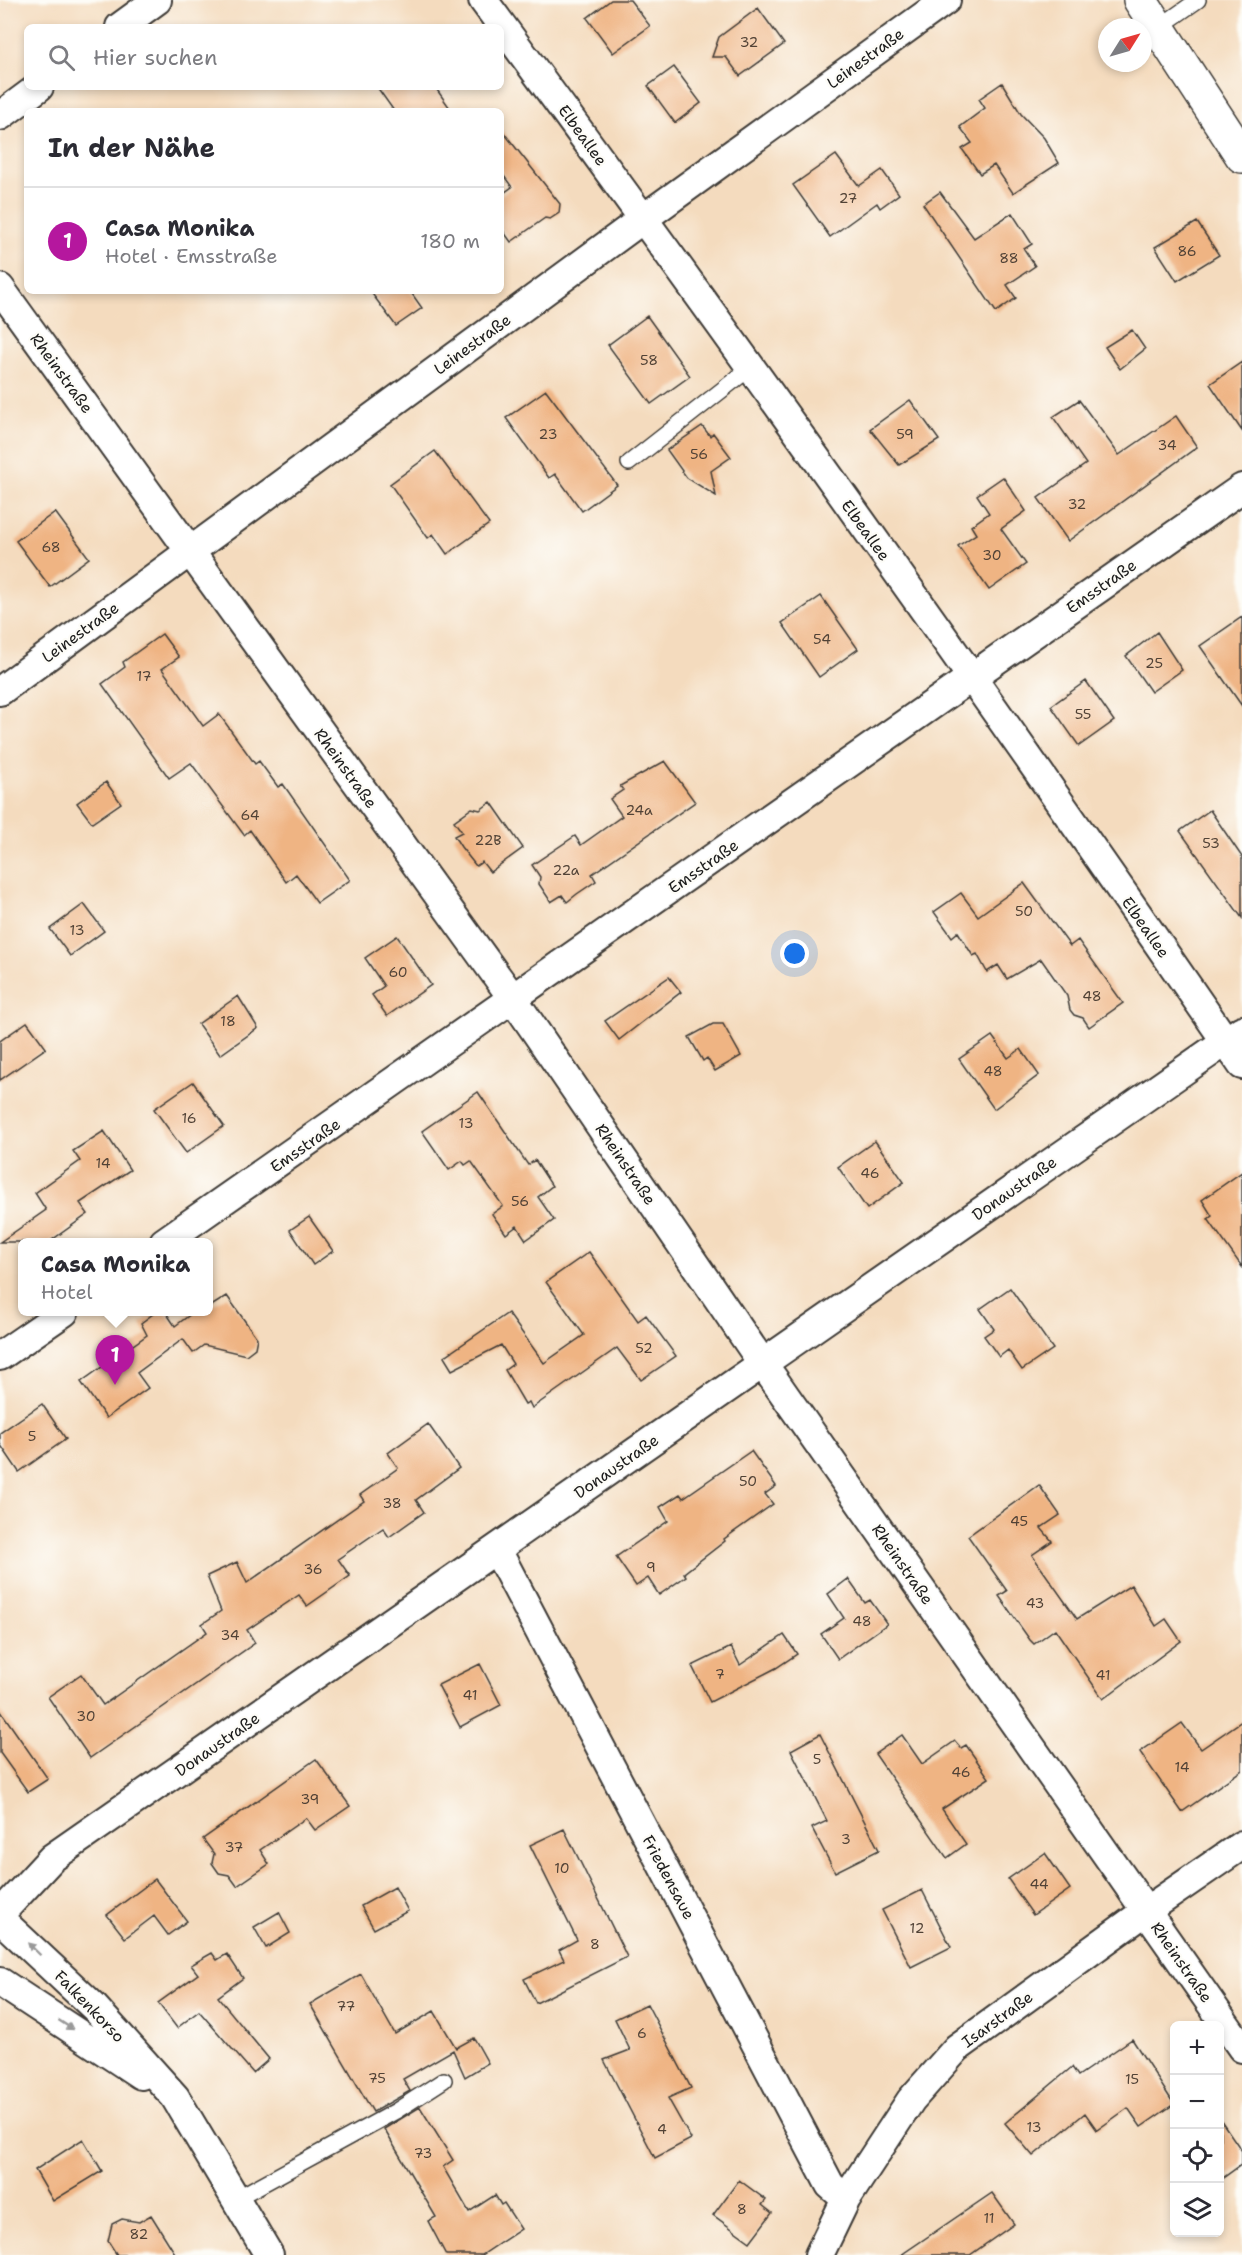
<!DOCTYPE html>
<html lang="de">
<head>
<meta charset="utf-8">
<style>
  :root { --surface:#fff; --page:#f7f7f7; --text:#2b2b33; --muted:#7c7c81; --line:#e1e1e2; --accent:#b5179e }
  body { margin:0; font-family:"Shantell Sans",sans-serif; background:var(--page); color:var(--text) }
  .controls { position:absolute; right:18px; bottom:18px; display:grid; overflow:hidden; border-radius:9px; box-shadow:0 3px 9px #0003 }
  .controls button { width:54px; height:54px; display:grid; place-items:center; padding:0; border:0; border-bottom:2px solid var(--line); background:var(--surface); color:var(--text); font:30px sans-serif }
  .compass { position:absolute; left:1098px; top:18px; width:54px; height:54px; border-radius:50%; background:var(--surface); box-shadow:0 3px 9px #0003; rotate:53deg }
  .you { position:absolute; left:795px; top:954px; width:21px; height:21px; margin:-15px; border:4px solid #fff; border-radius:50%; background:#1a73e8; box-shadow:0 0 0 9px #1a73e833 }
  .badge { display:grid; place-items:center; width:39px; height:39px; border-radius:50%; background:var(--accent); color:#fff; font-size:20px; font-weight:700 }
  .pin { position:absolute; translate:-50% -50px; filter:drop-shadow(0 2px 3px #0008) }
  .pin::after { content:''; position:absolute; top:32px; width:21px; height:18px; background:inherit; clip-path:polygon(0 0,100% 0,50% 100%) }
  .popup { position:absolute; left:18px; top:1238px; width:195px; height:78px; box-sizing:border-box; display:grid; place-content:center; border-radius:9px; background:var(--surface); filter:drop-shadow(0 2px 4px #0005); font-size:20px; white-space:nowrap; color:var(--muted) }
  .popup b { font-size:22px; color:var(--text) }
  .popup::after { content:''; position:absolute; left:50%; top:100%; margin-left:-12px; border:12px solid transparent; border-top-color:var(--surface) }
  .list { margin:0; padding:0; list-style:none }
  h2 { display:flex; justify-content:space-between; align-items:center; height:78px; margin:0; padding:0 24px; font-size:26px }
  h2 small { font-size:20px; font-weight:400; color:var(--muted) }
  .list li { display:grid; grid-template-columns:39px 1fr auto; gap:18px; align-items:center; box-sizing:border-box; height:108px; padding:0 24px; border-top:2px solid var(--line) }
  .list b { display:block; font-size:22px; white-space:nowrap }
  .list p { margin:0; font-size:20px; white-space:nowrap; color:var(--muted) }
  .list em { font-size:20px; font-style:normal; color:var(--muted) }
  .icon { flex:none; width:33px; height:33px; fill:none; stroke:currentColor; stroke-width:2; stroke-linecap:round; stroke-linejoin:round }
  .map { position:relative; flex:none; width:1242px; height:2255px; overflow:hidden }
  .search { position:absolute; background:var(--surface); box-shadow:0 3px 9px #0003; left:24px; top:24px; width:480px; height:66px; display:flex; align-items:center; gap:15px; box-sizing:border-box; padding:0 21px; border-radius:9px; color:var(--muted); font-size:22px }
  .panel { position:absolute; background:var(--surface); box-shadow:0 3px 9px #0003; left:24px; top:108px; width:480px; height:186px; border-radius:9px }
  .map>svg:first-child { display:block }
</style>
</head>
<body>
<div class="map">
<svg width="1242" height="2255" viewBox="0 0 1242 2255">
  <rect width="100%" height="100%" fill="#fdfcf7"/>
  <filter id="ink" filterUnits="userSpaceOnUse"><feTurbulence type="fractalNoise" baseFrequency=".0167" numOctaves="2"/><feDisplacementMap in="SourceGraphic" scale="12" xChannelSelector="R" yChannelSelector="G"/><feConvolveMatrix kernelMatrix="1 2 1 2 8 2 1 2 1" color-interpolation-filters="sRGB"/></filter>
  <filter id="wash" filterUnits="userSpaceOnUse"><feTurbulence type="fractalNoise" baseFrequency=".008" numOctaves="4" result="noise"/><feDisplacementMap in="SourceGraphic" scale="24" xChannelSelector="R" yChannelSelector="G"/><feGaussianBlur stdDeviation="1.35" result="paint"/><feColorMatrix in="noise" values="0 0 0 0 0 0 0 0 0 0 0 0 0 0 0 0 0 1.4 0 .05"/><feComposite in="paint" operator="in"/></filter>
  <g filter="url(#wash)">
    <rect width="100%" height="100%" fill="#f4dbbe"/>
    <g id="blocks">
      <path fill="#efb483" d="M611 0H630L650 26 613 53 587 18Z
        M758 8 784 44 740 76 726 57H712L719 37Z
        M674 67 701 103 675 123 648 86Z
        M1002 83 1021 114 1044 138 1059 163 1013 193 994 165 980 174 962 149 972 143 960 127 985 108 979 99Z
        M377 87H435L452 111H394Z
        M501 129 560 204 559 213 550 219 545 218 511 242 501 228V195L512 187 501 172Z
        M836 155 859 186 882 170 899 194 880 208 877 203 830 237 793 185Z
        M940 192 974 238 1012 213 1032 244 1024 249 1035 266 1007 285 1016 298 996 312 923 204Z
        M1197 222 1219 255 1177 281 1155 247Z
        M370 291H410L422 308 396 326Z
        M647 316 690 376 651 404 608 345Z
        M1132 330 1145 349 1120 369 1105 347Z
        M1242 362V431L1210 384Z
        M546 390 617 485 582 511 555 474 549 478 506 418Z
        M910 400 939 440 899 465 870 429Z
        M1079 400 1119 455 1176 416 1197 447 1068 541 1038 498 1086 464 1053 417Z
        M702 426 710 436 713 433 731 457 711 471 716 496 687 478 667 450Z
        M435 451 489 524 447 554 433 534 428 538 390 484Z
        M1003 477 1026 511 1001 529 1026 564 989 590 958 546 976 534 971 526 989 513 977 495Z
        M55 512 89 558 50 587 16 541Z
        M821 596 858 649 819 677 782 623Z
        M1242 617V706L1200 646Z
        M1157 632 1182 670 1151 692 1126 656Z
        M162 634 179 657 162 669 203 726 219 714 255 764 259 761 278 787 283 784 350 880 317 903 296 874 286 882 250 830 244 835 191 763 169 778 102 684 125 667 123 662Z
        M1086 681 1114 721 1079 746 1051 706Z
        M665 761 695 802 592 874 596 881 577 894 567 902 562 895 551 902 539 884 540 877 532 865 575 836 581 845 622 816 610 799 623 790 620 786Z
        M106 782 121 803 92 823 77 803Z
        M491 802 523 848 490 872 482 862 476 866 461 847 454 836 462 832 454 821 472 808 480 810Z
        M1210 810 1242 857V918L1180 831Z
        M1024 883 1070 946 1078 940 1123 1003 1089 1027 1083 1018 1074 1015 1070 1010 1067 996 1041 959 1007 979 998 965 987 972 977 954 973 956 958 932 952 937 934 912 961 893 978 916Z
        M84 904 104 931 70 956 50 929Z
        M397 936 431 985 387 1016 372 995 384 986 365 958Z
        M669 977 681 992 619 1040 605 1021Z
        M238 996 258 1028 220 1055 198 1024Z
        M27 1022 46 1048 0 1080V1041Z
        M713 1024H723L741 1056 715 1071 707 1058 703 1061 689 1037Z
        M992 1036 1008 1058 1021 1049 1039 1075 994 1109 959 1059Z
        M193 1082 224 1126 186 1153 154 1109Z
        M478 1092 528 1165 535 1160 552 1186 538 1197 554 1220 526 1240 517 1226 506 1234 492 1214 503 1206 471 1161 465 1165 462 1161 449 1170 422 1131Z
        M104 1131 130 1170 80 1203 88 1214 49 1242H0L46 1210 35 1193 80 1161 73 1151Z
        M875 1141 904 1182 867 1209 838 1167Z
        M1242 1172V1267L1208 1219 1212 1216 1202 1200Z
        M309 1217 333 1251 313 1265 290 1230Z
        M589 1252 638 1321 646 1315 676 1356 641 1380 617 1348 532 1408 529 1402 525 1404 505 1370 513 1364 501 1345 452 1370 444 1357 508 1313 544 1363 584 1335 546 1282Z
        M1010 1288 1053 1349 1022 1370 1008 1350 999 1357 984 1336 994 1329 980 1309Z
        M227 1296 257 1338 255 1348 246 1355 204 1345 193 1353 183 1339 137 1373 148 1388 106 1418 81 1382 147 1335 141 1323 157 1311H165L175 1326 195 1311H208V1308Z
        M42 1404 66 1439 19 1472 0 1444V1433Z
        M428 1424 459 1468 416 1500 424 1512 389 1537 383 1528 338 1559 350 1576 307 1606 299 1595 247 1630 255 1643 90 1758 48 1697 81 1674 103 1705 207 1632 202 1624 221 1611 207 1576 237 1562 247 1583 364 1501 360 1495 398 1468 388 1453Z
        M751 1451 776 1486 765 1494 773 1504 724 1539 725 1541 684 1573 686 1576 659 1595 648 1578 636 1586 616 1557 668 1521 660 1507 680 1494 683 1498Z
        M1039 1485 1060 1515 1041 1528 1052 1541 1032 1555 1077 1619 1131 1585 1156 1626 1166 1619 1181 1641 1103 1699 1055 1629 1034 1644 1030 1640 999 1596 1007 1591 968 1536Z
        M848 1579 865 1603 870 1600 887 1624 838 1659 821 1634 844 1618 828 1594Z
        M784 1635 797 1654 776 1668 710 1702 692 1666 731 1647 740 1665Z
        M480 1664 501 1705 460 1727 438 1685Z
        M0 1710 48 1779 28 1792 0 1753Z
        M1242 1721V1770L1182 1812 1140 1752 1182 1723 1201 1749Z
        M820 1734 879 1850 835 1872 812 1828 827 1821 791 1750Z
        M902 1735 922 1764 955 1741 961 1748 966 1745 989 1778 942 1809 966 1844 947 1858 875 1754Z
        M316 1759 350 1806 315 1830 306 1818 260 1850 269 1864 237 1886 229 1875 219 1873 212 1863 214 1854 203 1839Z
        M564 1829 627 1957 536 2003 524 1979 564 1960 559 1950 577 1940 530 1845Z
        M1045 1853 1070 1889 1033 1915 1008 1879Z
        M155 1879 187 1921 168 1935 154 1916 125 1938 107 1915Z
        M395 1887 408 1911 374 1929 361 1906Z
        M922 1890 951 1947 911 1967 882 1910Z
        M279 1912 290 1933 266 1948 254 1927Z
        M212 1953 217 1960 227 1954 243 1978 218 1997 269 2059 253 2073 199 2011 177 2028 158 2003 198 1974 191 1965Z
        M361 1974 395 2034 434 2011 456 2048 474 2038 488 2063 465 2077 453 2050 403 2079 410 2091 373 2112 310 2004Z
        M647 2004 691 2088 668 2098 691 2139 655 2158 604 2060 630 2050 615 2019Z
        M1132 2039 1174 2104 1141 2127 1128 2108 1097 2130 1085 2113 1033 2156 1005 2123 1072 2067 1078 2076Z
        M420 2107 453 2160 443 2167 469 2212 495 2195 501 2205 504 2203 521 2229 482 2255H446L428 2221 436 2217 384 2129Z
        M1220 2119 1242 2151V2164L1220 2180Z
        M83 2139 102 2171 53 2201 35 2170Z
        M739 2180 766 2200 762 2205 772 2213 750 2242 713 2215Z
        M992 2193 1014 2224 970 2255H901Z
        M151 2215 176 2255H117L108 2241 112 2224 122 2219 139 2222Z"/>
    </g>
  </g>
  <g filter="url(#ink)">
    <use href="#blocks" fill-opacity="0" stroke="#3c3934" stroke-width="1.5"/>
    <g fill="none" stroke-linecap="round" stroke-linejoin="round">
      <g stroke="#3c3934" stroke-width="18">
        <path id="service" d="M1158 28 1198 0
          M629 463 750 368
          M235 2199 396 2111 444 2080"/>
      </g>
      <g stroke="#3c3934" stroke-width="32">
        <path id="minor" d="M483 0C742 351 995 706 1242 1065
          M120 27 157 0
          M0 116 39 87
          M0 288 514 1000 763 1364 1242 2048
          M0 691 644 218 946 0
          M164 1242 1242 488
          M0 1356 64 1312
          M497 1550 830 2185 846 2199
          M0 1914 52 1858 1242 1030
          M0 1919 94 2007 175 2097 269 2255
          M0 1982 141 2075
          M819 2255 846 2199 911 2100 957 2048 1146 1911 1242 1845"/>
      </g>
      <g stroke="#3c3934" stroke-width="36">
        <path id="tertiary" d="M1140 0 1242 156"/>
      </g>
      <use href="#service" stroke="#fff" stroke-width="15"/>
      <use href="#minor" stroke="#fff" stroke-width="28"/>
      <use href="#tertiary" stroke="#fff" stroke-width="33"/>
    </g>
    <defs><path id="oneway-solid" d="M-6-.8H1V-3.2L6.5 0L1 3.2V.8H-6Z" transform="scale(1.5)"/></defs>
    <g fill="#999">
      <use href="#oneway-solid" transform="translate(34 1949) rotate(-136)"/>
      <use href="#oneway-solid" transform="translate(66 2025) rotate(33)"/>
    </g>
  </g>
  <g text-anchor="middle" stroke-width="4.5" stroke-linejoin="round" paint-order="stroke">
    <g font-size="14" fill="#514236">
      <text x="749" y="47">32</text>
      <text x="848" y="203">27</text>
      <text x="1187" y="256">86</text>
      <text x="1009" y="263">88</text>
      <text x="649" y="365">58</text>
      <text x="548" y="439">23</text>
      <text x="905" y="439">59</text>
      <text x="1167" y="450">34</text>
      <text x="699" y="459">56</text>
      <text x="1077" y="509">32</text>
      <text x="51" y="552">68</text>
      <text x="992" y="560">30</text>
      <text x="822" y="644">54</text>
      <text x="1154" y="668">25</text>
      <text x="144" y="681">17</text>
      <text x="1083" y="719">55</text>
      <text x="639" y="815">24a</text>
      <text x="250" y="820">64</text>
      <text x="488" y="845">22B</text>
      <text x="1211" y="848">53</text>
      <text x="566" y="875">22a</text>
      <text x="1024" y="916">50</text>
      <text x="77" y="935">13</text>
      <text x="398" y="977">60</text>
      <text x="1092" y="1001">48</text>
      <text x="228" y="1026">18</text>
      <text x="993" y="1076">48</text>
      <text x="189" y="1123">16</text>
      <text x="466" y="1128">13</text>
      <text x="103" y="1168">14</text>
      <text x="870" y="1178">46</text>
      <text x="520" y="1206">56</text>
      <text x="644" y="1353">52</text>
      <text x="32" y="1441">5</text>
      <text x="748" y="1486">50</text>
      <text x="392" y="1508">38</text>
      <text x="1019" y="1526">45</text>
      <text x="651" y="1572">9</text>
      <text x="313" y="1574">36</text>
      <text x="1035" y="1608">43</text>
      <text x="862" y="1626">48</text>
      <text x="230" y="1640">34</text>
      <text x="720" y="1679">7</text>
      <text x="1103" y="1680">41</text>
      <text x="470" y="1700">41</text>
      <text x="86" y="1721">30</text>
      <text x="817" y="1764">5</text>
      <text x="1182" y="1772">14</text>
      <text x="961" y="1777">46</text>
      <text x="310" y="1804">39</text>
      <text x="846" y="1844">3</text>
      <text x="234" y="1852">37</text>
      <text x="562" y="1873">10</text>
      <text x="1039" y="1889">44</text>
      <text x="917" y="1933">12</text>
      <text x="595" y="1949">8</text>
      <text x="346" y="2011">77</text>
      <text x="642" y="2038">6</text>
      <text x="377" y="2083">75</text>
      <text x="1132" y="2084">15</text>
      <text x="1034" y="2132">13</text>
      <text x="662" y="2134">4</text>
      <text x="423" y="2158">73</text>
      <text x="742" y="2214">8</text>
      <text x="989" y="2223">11</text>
      <text x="139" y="2239">82</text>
    </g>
    <g font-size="16" fill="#1c1c1c" stroke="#fdfcf7">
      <text transform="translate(865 58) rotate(-36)" y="6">Leinestraße</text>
      <text transform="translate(583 135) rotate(54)" y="6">Elbeallee</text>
      <text transform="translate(472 344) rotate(-36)" y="6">Leinestraße</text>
      <text transform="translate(62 373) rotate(54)" y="6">Rheinstraße</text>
      <text transform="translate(866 530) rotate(54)" y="6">Elbeallee</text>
      <text transform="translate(1101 586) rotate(-35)" y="6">Emsstraße</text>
      <text transform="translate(80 632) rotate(-36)" y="6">Leinestraße</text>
      <text transform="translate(346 768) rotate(54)" y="6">Rheinstraße</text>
      <text transform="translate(703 866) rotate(-35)" y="6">Emsstraße</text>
      <text transform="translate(1146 927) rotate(55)" y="6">Elbeallee</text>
      <text transform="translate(305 1145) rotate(-35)" y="6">Emsstraße</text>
      <text transform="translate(626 1164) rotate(56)" y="6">Rheinstraße</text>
      <text transform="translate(1014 1188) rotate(-35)" y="6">Donaustraße</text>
      <text transform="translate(616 1466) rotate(-35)" y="6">Donaustraße</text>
      <text transform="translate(903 1564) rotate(55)" y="6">Rheinstraße</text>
      <text transform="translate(217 1744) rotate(-35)" y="6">Donaustraße</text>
      <text transform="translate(669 1877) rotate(62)" y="6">Friedensaue</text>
      <text transform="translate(1182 1962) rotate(55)" y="6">Rheinstraße</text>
      <text transform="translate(90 2006) rotate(46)" y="6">Falkenkorso</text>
      <text transform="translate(997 2019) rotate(-36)" y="6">Isarstraße</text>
    </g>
  </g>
</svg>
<div class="controls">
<button>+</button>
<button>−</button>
<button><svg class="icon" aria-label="locate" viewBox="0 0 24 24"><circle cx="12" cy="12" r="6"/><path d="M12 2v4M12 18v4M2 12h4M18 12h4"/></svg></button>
<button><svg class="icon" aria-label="layers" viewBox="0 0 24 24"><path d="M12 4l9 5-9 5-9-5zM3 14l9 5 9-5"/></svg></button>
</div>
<svg class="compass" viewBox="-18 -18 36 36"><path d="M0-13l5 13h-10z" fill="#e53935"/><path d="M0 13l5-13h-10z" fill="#7c7c81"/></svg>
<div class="you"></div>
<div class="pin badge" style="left:115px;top:1385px">1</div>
<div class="popup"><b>Casa Monika</b>Hotel</div>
<div class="search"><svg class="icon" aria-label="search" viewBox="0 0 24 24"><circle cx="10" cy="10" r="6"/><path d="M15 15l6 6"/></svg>Hier suchen</div>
<section class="panel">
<h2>In der Nähe<small></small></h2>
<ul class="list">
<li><span class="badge">1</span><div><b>Casa Monika</b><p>Hotel · Emsstraße</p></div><em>180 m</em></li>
</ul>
</section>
</div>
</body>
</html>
